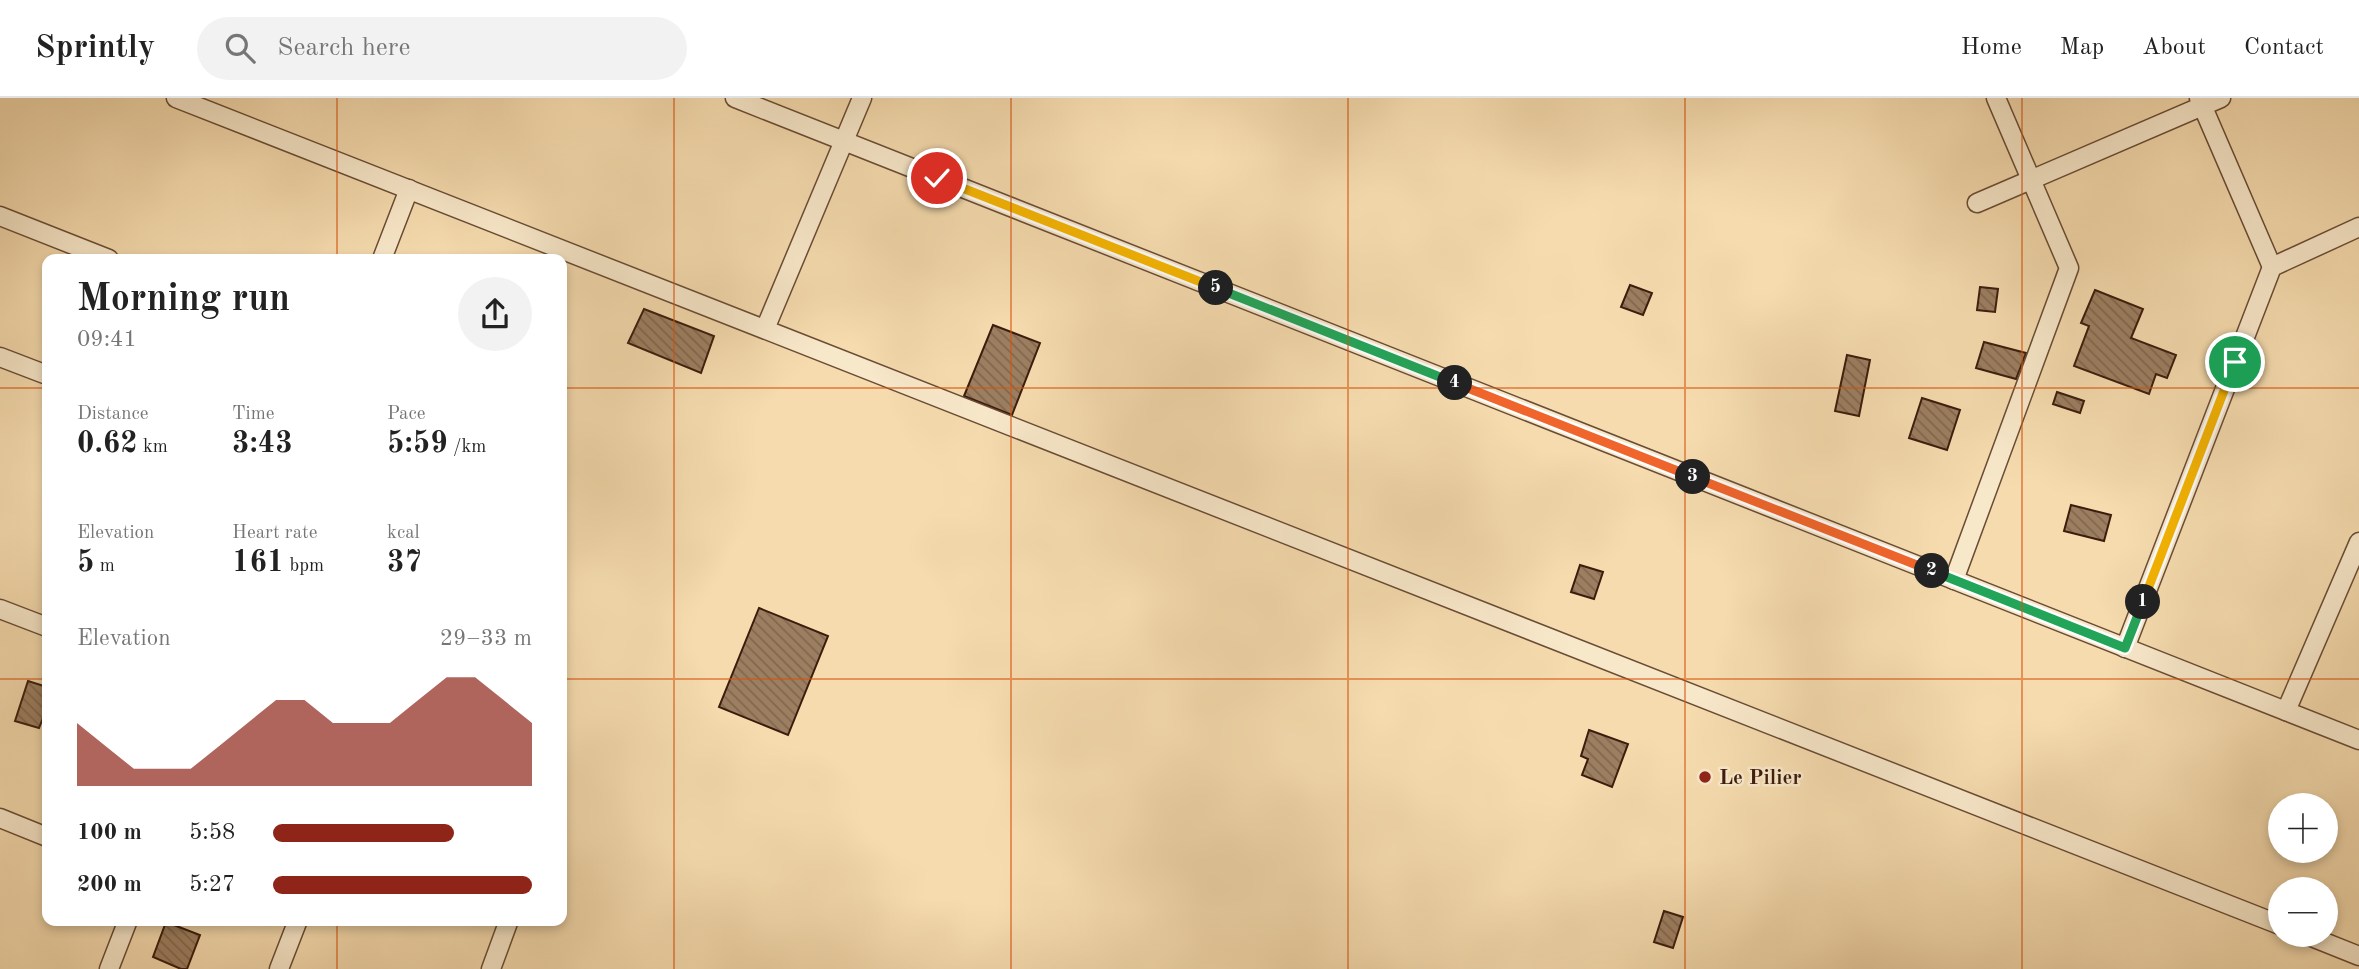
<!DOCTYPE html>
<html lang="en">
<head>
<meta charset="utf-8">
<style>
	:root { --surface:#fff; --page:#f2f2f2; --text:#222; --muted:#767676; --line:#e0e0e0; --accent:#8f2418 }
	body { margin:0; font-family:"Old Standard TT",serif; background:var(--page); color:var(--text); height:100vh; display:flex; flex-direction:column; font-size:26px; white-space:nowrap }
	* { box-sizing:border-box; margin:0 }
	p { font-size:23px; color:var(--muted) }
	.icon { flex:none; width:38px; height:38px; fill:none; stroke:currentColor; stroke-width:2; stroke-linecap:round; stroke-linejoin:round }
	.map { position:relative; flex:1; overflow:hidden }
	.sheet { position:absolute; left:42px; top:156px; width:525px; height:672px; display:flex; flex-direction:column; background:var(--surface); border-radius:14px; box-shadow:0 4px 10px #0003 }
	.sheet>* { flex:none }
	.tools { position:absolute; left:2268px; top:695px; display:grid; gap:14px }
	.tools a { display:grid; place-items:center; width:70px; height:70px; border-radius:50%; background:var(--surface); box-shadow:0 4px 10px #0003; font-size:35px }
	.pin { position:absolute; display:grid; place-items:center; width:60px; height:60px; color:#fff; margin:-30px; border:4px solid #fff; border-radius:50%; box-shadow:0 2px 7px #0007 }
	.km { position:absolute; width:35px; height:35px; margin:-18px; border-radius:50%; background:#222; color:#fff; font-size:19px; line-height:35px; text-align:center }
	.round { display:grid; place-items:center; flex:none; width:74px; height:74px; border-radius:37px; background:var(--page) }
	.overview { display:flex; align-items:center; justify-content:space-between; height:119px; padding:0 35px }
	h1 { font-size:38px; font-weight:800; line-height:52px }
	.figures { display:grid; grid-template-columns:repeat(3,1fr); gap:10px; height:119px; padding:7px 35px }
	.figures div { display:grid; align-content:center }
	.figures b { font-size:30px; font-weight:800 }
	.figures small { font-size:19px; font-weight:400 }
	.figures p { font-size:19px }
	.chart { height:196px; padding:14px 35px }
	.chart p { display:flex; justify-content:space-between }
	.chart svg { width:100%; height:126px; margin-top:7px; fill:var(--accent); opacity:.7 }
	ul { padding:0 35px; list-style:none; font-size:23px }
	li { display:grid; grid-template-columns:112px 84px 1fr; align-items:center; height:52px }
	li i { height:18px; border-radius:9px; background:var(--accent) }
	header { display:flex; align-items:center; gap:42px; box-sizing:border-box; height:98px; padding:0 35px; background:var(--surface); border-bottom:2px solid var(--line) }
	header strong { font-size:33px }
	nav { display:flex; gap:38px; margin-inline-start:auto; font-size:24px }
	.search { width:490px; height:63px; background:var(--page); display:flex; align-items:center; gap:18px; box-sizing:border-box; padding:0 24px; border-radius:38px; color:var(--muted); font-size:26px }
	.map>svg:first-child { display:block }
	.building { fill:url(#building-back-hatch); stroke:#3c1c0d; stroke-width:2 }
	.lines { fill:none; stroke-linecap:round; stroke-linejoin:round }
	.minor-casing { stroke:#6a4c35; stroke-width:21 }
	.minor { stroke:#f8e8ca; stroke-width:18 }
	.split-1-casing { stroke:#fff; stroke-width:14 }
	.split-2-casing { stroke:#fff; stroke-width:14 }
	.split-3-casing { stroke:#fff; stroke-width:14 }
	.split-4-casing { stroke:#fff; stroke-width:14 }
	.split-5-casing { stroke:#fff; stroke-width:14 }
	.split-6-casing { stroke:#fff; stroke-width:14 }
	.split-1 { stroke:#f5b400; stroke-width:9 }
	.split-2 { stroke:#22a559; stroke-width:9 }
	.split-3 { stroke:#f0652b; stroke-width:9 }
	.split-4 { stroke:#f0652b; stroke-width:9 }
	.split-5 { stroke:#22a559; stroke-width:9 }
	.split-6 { stroke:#f5b400; stroke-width:9 }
	.grid { fill:none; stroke:#d7530c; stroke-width:2; stroke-opacity:0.55 }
	.poi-dot { fill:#8f2418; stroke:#f8e8ca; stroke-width:2.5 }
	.labels { text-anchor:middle; stroke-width:5; stroke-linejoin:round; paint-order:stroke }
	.poi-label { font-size:21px; font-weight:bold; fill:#3c1c0d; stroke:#f8e8ca; text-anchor:start }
</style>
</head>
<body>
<header>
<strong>Sprintly</strong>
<div class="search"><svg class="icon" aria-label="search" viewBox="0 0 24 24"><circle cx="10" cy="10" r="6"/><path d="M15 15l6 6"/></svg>Search here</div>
<nav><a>Home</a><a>Map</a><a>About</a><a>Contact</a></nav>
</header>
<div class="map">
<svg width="2359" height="871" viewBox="0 0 2359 871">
	<defs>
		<pattern id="building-back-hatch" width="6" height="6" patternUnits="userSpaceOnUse" patternTransform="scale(1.75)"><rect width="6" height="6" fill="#9c7f61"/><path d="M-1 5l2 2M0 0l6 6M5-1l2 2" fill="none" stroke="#80674e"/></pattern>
	</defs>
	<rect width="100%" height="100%" fill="#f5dbae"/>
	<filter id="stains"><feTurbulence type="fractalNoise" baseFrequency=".00286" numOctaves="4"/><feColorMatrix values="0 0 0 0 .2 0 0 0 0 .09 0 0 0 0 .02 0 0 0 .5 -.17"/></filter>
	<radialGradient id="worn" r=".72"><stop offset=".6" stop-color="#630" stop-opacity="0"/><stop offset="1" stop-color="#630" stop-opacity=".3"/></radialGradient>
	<g class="building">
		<path d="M1630 187 1652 195 1643 217 1621 209Z"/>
		<path d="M1980 189 1998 191 1995 214 1977 212Z"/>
		<path d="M2095 192 2143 211 2131 240 2176 257 2167 280 2156 276 2149 296 2074 268 2089 228 2081 225Z"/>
		<path d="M644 211 714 238 701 275 628 245Z"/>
		<path d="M993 227 1040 245 1012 317 964 298Z"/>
		<path d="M1984 244 2026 255 2016 281 1976 270Z"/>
		<path d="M1847 257 1870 262 1859 318 1835 313Z"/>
		<path d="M2057 294 2084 303 2080 315 2053 306Z"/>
		<path d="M1922 300 1960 312 1947 352 1909 340Z"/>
		<path d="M2071 407 2111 417 2104 443 2064 433Z"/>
		<path d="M1580 467 1603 474 1594 501 1571 494Z"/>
		<path d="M759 510 828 538 788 637 719 609Z"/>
		<path d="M28 583 47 589V610L39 630 15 623Z"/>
		<path d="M1589 632 1628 646 1612 689 1582 677 1588 661 1581 658Z"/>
		<path d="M1664 813 1683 819 1673 850 1654 844Z"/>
		<path d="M166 824 200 837 187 871H181L153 859Z"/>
	</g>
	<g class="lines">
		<defs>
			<g id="minor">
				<path d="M176 0 2280 827"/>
				<path d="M735 0 2359 642"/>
				<path d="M2199 0 2272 169"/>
				<path d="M1977 105 2221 0"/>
				<path d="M0 118 109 161"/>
				<path d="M382 161 409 91"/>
				<path d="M765 231 862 0"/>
				<path d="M0 259 47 277"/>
				<path d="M1954 482 2069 170 1996 0"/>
				<path d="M0 511 47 529"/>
				<path d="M2125 550 2272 169 2359 129"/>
				<path d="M2286 613 2359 444"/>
				<path d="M0 720 47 739"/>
				<path d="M2304 836 2359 858"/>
				<path d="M109 871 128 822"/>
				<path d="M279 871 298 822"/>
				<path d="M491 871 509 822"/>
			</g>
		</defs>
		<use href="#minor" class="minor-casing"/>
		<use href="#minor" class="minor"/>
	</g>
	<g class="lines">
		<defs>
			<path id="split-1" d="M2143 504 2235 264"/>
			<path id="split-2" d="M1932 473 2125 550 2143 504"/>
			<path id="split-3" d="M1693 379 1932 473"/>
			<path id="split-4" d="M1455 285 1693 379"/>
			<path id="split-5" d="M1216 190 1455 285"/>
			<path id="split-6" d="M937 80 1216 190"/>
		</defs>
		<use href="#split-1" class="split-1-casing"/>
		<use href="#split-2" class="split-2-casing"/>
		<use href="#split-3" class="split-3-casing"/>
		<use href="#split-4" class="split-4-casing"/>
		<use href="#split-5" class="split-5-casing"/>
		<use href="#split-6" class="split-6-casing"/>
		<use href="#split-1" class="split-1"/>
		<use href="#split-2" class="split-2"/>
		<use href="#split-3" class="split-3"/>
		<use href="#split-4" class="split-4"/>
		<use href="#split-5" class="split-5"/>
		<use href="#split-6" class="split-6"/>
	</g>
	<path class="grid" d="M337 0V161M674 0V871M1011 0V871M1348 0V871M1685 0V871M2022 0V871M0 290H47M562 290H2359M0 581H47M562 581H2359M337 822V871"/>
	<circle class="poi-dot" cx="1705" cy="679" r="7"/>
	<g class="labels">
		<g class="poi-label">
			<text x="1719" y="686">Le Pilier</text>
		</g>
	</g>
	<rect width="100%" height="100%" filter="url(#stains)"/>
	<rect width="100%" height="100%" fill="url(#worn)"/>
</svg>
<div class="tools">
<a>+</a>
<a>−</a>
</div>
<div class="pin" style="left:2235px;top:264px;background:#1e9e55"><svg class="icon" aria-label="arrive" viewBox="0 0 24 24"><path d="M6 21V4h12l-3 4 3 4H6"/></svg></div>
<div class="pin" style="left:937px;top:80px;background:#d93025"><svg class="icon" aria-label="check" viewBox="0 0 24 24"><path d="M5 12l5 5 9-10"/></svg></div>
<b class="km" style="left:2143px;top:504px">1</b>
<b class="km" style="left:1932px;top:473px">2</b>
<b class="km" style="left:1693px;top:379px">3</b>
<b class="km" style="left:1455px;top:285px">4</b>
<b class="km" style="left:1216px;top:190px">5</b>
<section class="sheet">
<div class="overview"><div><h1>Morning run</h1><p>09:41</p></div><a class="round"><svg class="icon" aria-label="share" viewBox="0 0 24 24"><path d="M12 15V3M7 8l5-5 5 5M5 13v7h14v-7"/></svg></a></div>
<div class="figures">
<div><p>Distance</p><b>0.62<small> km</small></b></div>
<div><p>Time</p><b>3:43</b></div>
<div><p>Pace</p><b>5:59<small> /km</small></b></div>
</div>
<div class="figures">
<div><p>Elevation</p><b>5<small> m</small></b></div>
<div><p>Heart rate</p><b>161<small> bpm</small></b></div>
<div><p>kcal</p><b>37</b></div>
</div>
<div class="chart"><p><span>Elevation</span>29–33 m</p>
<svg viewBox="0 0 160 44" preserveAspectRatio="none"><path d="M0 44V22L10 30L20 38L30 38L40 38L50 30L60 22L70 14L80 14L90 22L100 22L110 22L120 14L130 6L140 6L150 14L160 22V44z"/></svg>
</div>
<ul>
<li><b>100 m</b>5:58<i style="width:70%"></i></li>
<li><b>200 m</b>5:27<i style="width:100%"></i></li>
</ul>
</section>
</div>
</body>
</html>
